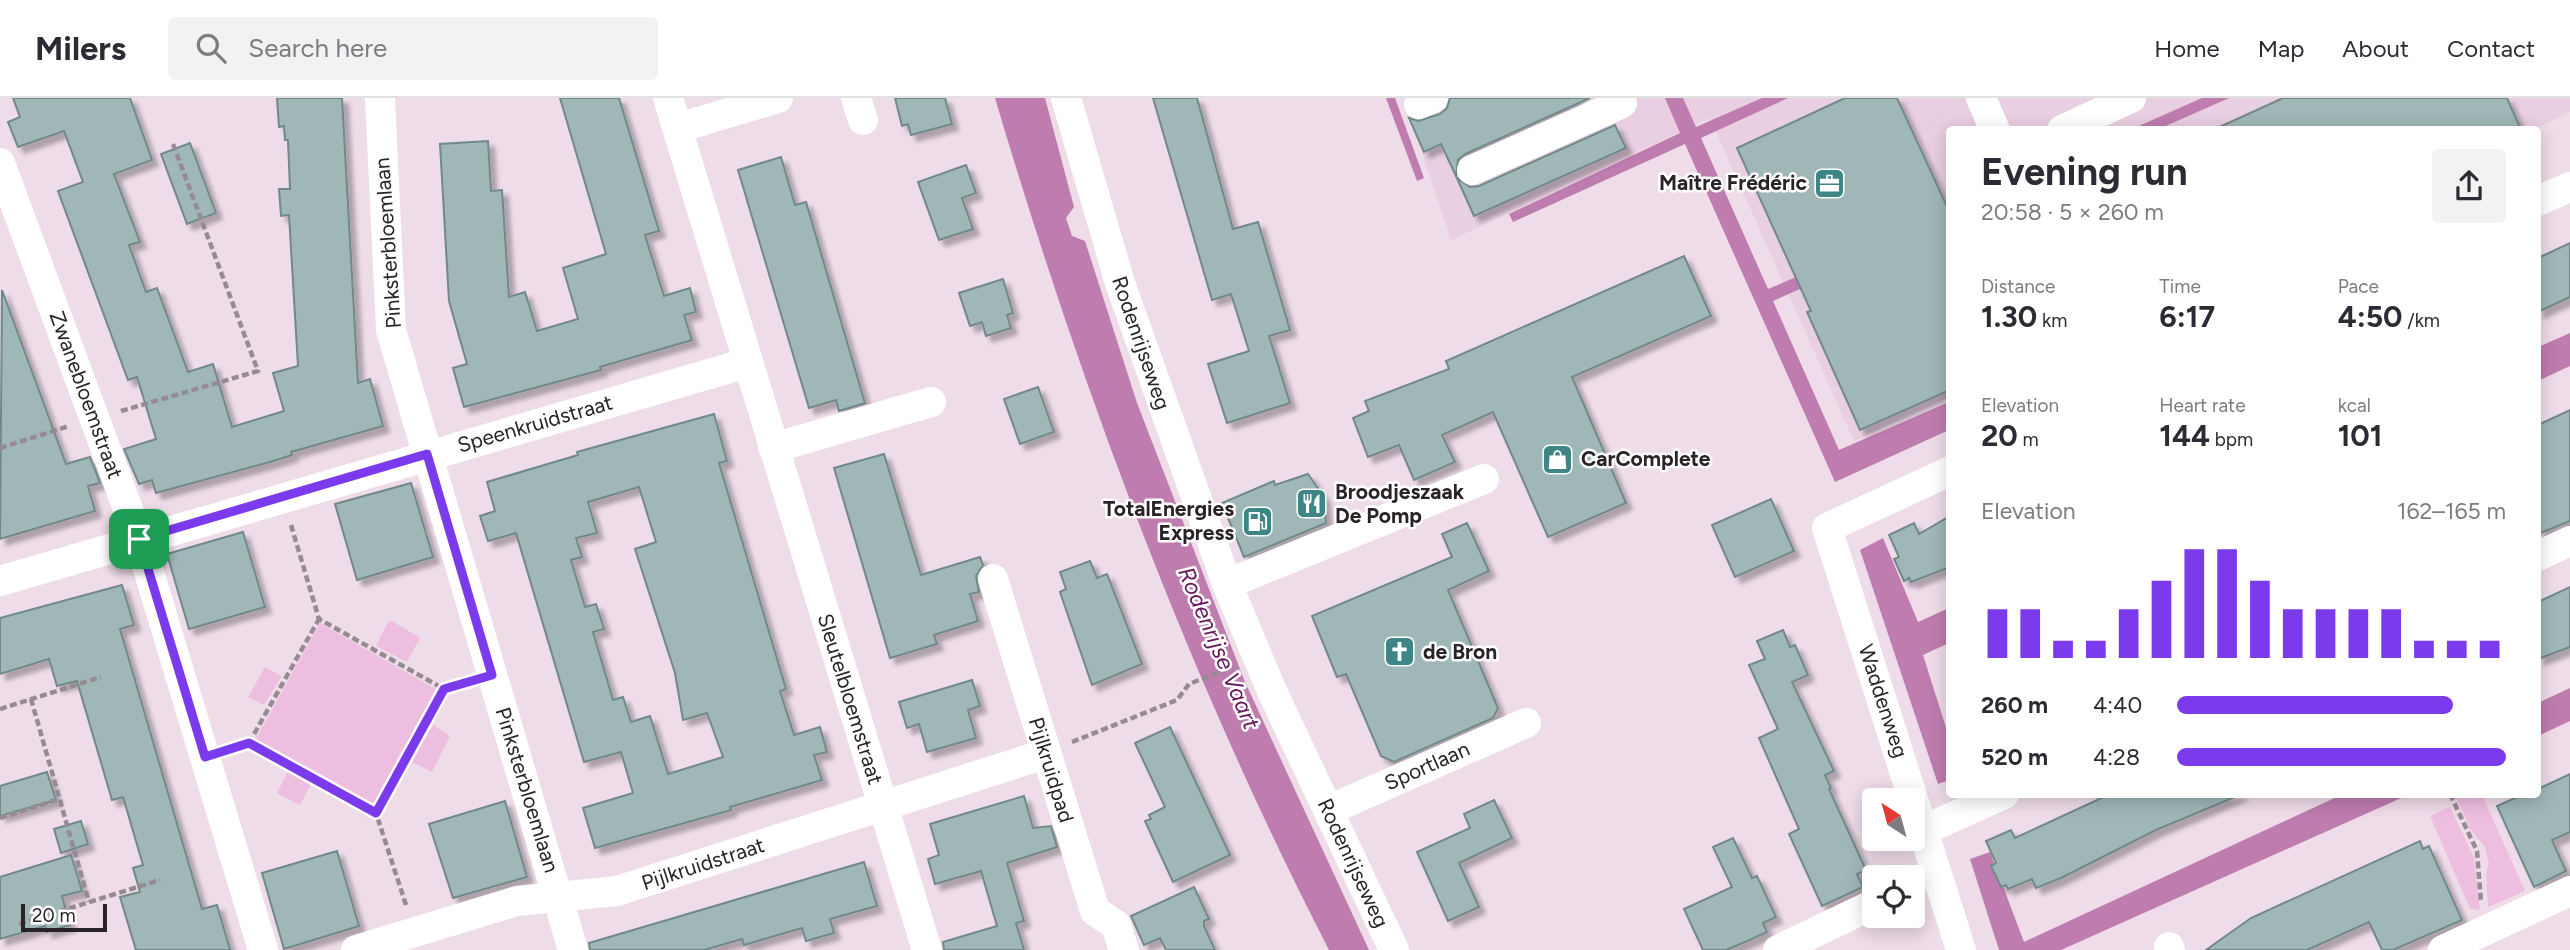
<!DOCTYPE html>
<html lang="en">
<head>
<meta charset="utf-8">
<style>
	:root { --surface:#fff; --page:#f2f2f3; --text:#2b2b33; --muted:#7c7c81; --line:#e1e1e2; --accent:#7c3aed }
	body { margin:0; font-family:Figtree,sans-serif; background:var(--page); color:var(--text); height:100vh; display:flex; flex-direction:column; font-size:26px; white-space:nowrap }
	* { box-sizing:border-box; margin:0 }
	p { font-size:23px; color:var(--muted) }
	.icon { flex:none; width:38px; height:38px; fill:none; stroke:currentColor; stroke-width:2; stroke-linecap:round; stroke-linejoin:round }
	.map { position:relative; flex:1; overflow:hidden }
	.drawer { position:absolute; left:1946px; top:28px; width:595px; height:672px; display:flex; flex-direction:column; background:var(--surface); border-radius:7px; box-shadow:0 4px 18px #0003 }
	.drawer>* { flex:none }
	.needle { width:46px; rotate:324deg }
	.controls { position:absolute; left:1862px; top:690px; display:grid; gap:14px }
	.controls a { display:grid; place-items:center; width:63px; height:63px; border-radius:7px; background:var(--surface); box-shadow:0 4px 18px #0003; font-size:35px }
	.scale { position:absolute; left:21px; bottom:18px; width:86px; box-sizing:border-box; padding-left:7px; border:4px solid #292327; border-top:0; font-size:19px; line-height:24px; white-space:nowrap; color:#292327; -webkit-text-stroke:5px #fff; paint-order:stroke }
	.pin { position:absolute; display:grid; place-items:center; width:60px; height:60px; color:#fff; margin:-30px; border-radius:14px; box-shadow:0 4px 10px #0006 }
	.round { display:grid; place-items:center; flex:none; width:74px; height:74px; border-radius:7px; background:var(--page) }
	.summary { display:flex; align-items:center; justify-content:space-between; height:119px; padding:0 35px }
	h1 { font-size:38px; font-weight:700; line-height:52px }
	.metrics { display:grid; grid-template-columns:repeat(3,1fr); gap:10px; height:119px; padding:7px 35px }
	.metrics div { display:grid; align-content:center }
	.metrics b { font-size:30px; font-weight:700 }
	.metrics small { font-size:19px; font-weight:400 }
	.metrics p { font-size:19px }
	.chart { height:196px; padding:14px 35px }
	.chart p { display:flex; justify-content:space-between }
	.chart svg { width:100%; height:126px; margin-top:7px; stroke:var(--accent); stroke-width:6 }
	ul { padding:0 35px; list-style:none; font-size:23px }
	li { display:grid; grid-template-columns:112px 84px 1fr; align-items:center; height:52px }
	li i { height:18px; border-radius:9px; background:var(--accent) }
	header { display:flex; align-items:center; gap:42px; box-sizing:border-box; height:98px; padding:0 35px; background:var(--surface); border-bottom:2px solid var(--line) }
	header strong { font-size:33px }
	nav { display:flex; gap:38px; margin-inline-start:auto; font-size:24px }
	.search { width:490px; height:63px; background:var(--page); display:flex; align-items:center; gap:18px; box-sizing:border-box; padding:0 24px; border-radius:7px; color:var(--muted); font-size:26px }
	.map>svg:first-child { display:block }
	.built { fill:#e8cfe1 }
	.green { fill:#eebee1 }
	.water { fill:#bf7caf }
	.building { fill:#9fb7b7; stroke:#728989; stroke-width:2; fill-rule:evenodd; filter:url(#shadow) }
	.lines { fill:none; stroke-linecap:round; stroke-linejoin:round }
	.path { stroke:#978b93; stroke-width:4.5; stroke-dasharray:7 3.5; stroke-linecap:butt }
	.minor { stroke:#fff; stroke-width:30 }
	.route-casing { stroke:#fff; stroke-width:14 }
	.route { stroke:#7c3aed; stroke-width:9 }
	.labels { text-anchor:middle; stroke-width:5; stroke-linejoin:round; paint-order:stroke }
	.poi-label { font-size:21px; font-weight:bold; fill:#292327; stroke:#fff; text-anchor:start }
	.street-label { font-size:21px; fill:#292327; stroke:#fff }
	.water-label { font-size:23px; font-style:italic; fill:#68175a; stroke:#fff }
</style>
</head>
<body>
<header>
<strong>Milers</strong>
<div class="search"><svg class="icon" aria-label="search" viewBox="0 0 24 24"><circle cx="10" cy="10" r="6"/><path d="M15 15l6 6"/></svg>Search here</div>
<nav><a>Home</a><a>Map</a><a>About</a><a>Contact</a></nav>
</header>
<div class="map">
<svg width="2570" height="852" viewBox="0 0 2570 852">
	<defs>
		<filter id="shadow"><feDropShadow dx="6" dy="6" stdDeviation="2" flood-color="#0004"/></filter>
	</defs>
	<rect width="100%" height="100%" fill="#eedce8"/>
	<path class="built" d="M1404 0H2570V14L2532 32H1950L1949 299 1854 343 1710 20 1451 142Z"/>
	<g class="green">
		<path d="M392 523 420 540 407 564 376 548 388 524Z"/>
		<path d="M320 525 439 593 374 710 253 646Z"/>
		<path d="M265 569 282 578 264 607 248 599Z"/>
		<path d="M433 627 450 638 432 674 412 664Z"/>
		<path d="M288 673 311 686 300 707 277 695Z"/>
		<path d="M2455 697H2482L2525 793 2488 809 2486 774 2489 766 2485 749 2470 731Z"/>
		<path d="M2450 709 2474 760 2480 812 2470 811 2430 718Z"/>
	</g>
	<g class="water">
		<path d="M995 0H1045L1074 109 1066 120 1072 138 1085 143 1137 305 1245 584 1369 852H1329C1189 580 1082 293 995 0Z"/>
		<path d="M1386 0H1395L1424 80 1417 83Z"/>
		<path d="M1665 0H1683L1696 29 1762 0H1788L1701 40 1768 191 1940 118 1944 127 1773 203 1839 352 1949 304V332L1835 384 1685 46 1513 124 1509 116 1680 35Z"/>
		<path d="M2202 0H2229L2159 31H2132Z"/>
		<path d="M2570 235V268L2538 283V249Z"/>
		<path d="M1883 440 1918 524 1949 510V545L1923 557 1949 639V682L1938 686 1860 452Z"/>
		<path d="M2570 590V623L2538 638V605Z"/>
		<path d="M2341 697H2408L2061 852H1999L1970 761 1990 754 2024 844Z"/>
	</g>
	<g class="building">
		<path d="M13 0H130L152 62 114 76 140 144 129 147 146 194 157 190 188 274 213 266 232 329 284 313 273 275 298 268 289 117 281 118 279 91H290L288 42H285L284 28 279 29 277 0H342L358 285 370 281 383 328 291 354 292 357 270 364 156 395 152 382 139 386 124 351 156 341 137 279 128 282 58 93 83 84 64 33 18 49 8 24 20 19Z"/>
		<path d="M560 0H619L659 133 645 137 664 198 690 190 696 214 684 217 692 242 600 269 601 272 464 309 453 270 467 266 449 203 440 46 488 43 491 93 502 92 509 199 525 194 537 233 578 221 563 170 606 156Z"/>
		<path d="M895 0H945L952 26 911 37 908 26 902 28Z"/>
		<path d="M1153 0H1197L1233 131 1258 124 1290 232 1269 238 1290 305 1227 325 1208 266 1249 253 1231 196 1212 202Z"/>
		<path d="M1450 0H1590L1465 56 1458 62 1456 78 1441 46 1424 54 1409 20 1418 23 1440 16 1447 10Z"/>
		<path d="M1845 0H1897L1950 115V292L1860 332 1807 214 1811 213 1737 50Z"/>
		<path d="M2283 0H2507L2521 32H2213Z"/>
		<path d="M1615 27 1626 50 1474 118 1457 80 1470 89 1479 88Z"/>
		<path d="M190 45 216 115 187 126 161 56Z"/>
		<path d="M781 59 795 107 806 104 865 305 839 313 836 302 809 310 738 72Z"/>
		<path d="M966 67 976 95 962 100 973 131 939 142 918 84Z"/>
		<path d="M2570 145V199L2538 214V160Z"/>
		<path d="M1684 158 1711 218 1572 279 1626 405 1548 439 1493 314 1442 337 1455 364 1414 382 1399 347 1368 359 1353 320 1369 313 1365 303 1449 271 1446 263Z"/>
		<path d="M1003 181 1013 215 1007 217 1011 230 986 238 982 224 970 228 959 195Z"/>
		<path d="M2 192 66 366 90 359 100 385 88 388 95 413 0 441Z"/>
		<path d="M1038 289 1054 334 1020 346 1004 301Z"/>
		<path d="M2570 312V423L2538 436V327Z"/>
		<path d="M714 316 727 363 719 365 786 591 780 593 794 637 820 629 827 654 814 657 822 682 730 709 731 712 595 750 583 710 633 695 621 654 584 664 516 435 488 443 480 418 495 413 487 384 578 357 577 354ZM639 389 656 444 635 451 675 575 683 622 707 615 723 659 668 676 650 618 631 624 623 599 613 602 593 534 604 531 596 506 585 509 571 462 582 459 576 440 597 435 588 404Z"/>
		<path d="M884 356 921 477 980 459 983 467 976 478 979 494 970 496 978 523 934 537 937 546 890 560 834 370Z"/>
		<path d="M1308 376 1324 399 1326 425 1244 459 1222 405 1274 383 1275 387Z"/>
		<path d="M411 385 433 459 357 482 335 406Z"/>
		<path d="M1771 401 1794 453 1735 479 1712 427Z"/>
		<path d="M1950 418V469L1911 484 1909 480 1904 483 1894 461 1899 459 1889 437 1914 425 1919 436Z"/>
		<path d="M1467 425 1489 473 1448 492 1498 610 1493 620 1394 664 1381 658 1346 576 1337 579 1312 518 1452 459 1442 436Z"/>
		<path d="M243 434 265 509 189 531 167 456Z"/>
		<path d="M1090 463 1097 480 1107 476 1142 566 1092 587 1060 494 1066 491 1060 474Z"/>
		<path d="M122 487 134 527 120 531 202 811 217 807 230 852H136L120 799 140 794 133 770 143 767 123 699 112 702 77 583 57 588 49 561 0 576V520Z"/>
		<path d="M2570 489V549L2538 561V504Z"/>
		<path d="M1783 532 1790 549 1795 547 1808 577 1792 584 1834 673 1825 677 1831 690 1829 691 1866 772 1857 776 1863 789 1822 808 1789 736 1799 731 1759 640 1778 631 1749 567 1765 561 1757 543Z"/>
		<path d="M972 582 980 608 968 612 976 640 927 654 919 626 907 630 899 604Z"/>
		<path d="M1170 629 1230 757 1173 784 1145 723 1151 721 1149 717 1165 709 1135 645Z"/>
		<path d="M47 674 56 702 0 718V688Z"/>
		<path d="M2570 676V734L2552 742 2566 773 2534 789 2497 708 2524 696H2538V691Z"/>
		<path d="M2110 696H2242L2156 732 2061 780 2036 790 2032 781 2008 791 2006 787 2001 789 1991 768 1996 765 1986 743 2011 732 2015 740Z"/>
		<path d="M1024 698 1033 730 1051 728 1057 749 1007 765 1024 823 1016 825 1024 852H944L943 844 997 828 981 773 935 786 928 761 939 757 930 726Z"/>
		<path d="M1494 702 1512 740 1459 765 1479 809 1448 823 1417 754 1470 730 1464 716Z"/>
		<path d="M505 703 527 779 453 800 429 726Z"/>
		<path d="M81 723 88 746 61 755 54 731Z"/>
		<path d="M1733 740 1752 780 1757 778 1776 819 1763 825 1767 834 1745 844 1726 852H1703L1684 811 1732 789 1713 749Z"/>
		<path d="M2420 743 2423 751 2429 748 2462 822 2393 852H2382L2369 824 2307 852H2206L2251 820Z"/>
		<path d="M337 753 359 828 284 851 262 775Z"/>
		<path d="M71 757 82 793 62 798 70 827 47 834 45 828 0 841V779Z"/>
		<path d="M864 764 877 808 830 821 834 835 806 843 802 830 744 847 742 841 704 852H590L589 845Z"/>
		<path d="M1194 789 1209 821 1204 823V828L1215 852H1166L1160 840 1144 847 1131 818Z"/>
	</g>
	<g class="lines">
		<g class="path">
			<path d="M121 313 258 273 173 46"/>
			<path d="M0 350 69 328"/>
			<path d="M291 427 319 521 444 591"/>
			<path d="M31 601 89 804"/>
			<path d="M0 611 101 579"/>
			<path d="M1072 644 1177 602 1189 586 1233 569"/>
			<path d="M249 645 319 521"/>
			<path d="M233 650 249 645 376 715"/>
			<path d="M2450 696 2477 753 2481 804"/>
			<path d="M0 720 59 701"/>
			<path d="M406 807 376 715 444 591 466 585"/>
			<path d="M19 826 160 782"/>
		</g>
		<g class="minor">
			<path d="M380 0 391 232 573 852"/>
			<path d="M668 0 927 852"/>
			<path d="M856 0 863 22"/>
			<path d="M1066 0 1120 185 1227 486 1271 591 1394 852"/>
			<path d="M1981 0 1995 32"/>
			<path d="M1419 6 1433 0"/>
			<path d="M678 30 778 0"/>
			<path d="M2062 32 2131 0"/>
			<path d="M0 65 139 441 263 852"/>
			<path d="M1472 72 1622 5"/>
			<path d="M2538 103 2570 89"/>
			<path d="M773 350 931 304"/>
			<path d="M1950 373 1827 430 1961 852"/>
			<path d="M2538 458 2570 443"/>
			<path d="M993 481 1095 813 1116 827 1124 852"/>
			<path d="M0 483 747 265"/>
			<path d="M1227 486 1484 381"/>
			<path d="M1329 712 1526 625"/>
			<path d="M1924 732 2004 696"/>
			<path d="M2169 849 2170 852"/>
			<path d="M356 852 517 803 617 793 1045 656"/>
			<path d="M1778 852 1874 806"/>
			<path d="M2443 852 2570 793"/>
		</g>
	</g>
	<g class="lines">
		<defs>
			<path id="route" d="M427 356 492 577 444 591 376 715 249 645 205 659 139 441Z"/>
		</defs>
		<use href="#route" class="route-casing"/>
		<use href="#route" class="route"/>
	</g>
	<defs>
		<symbol id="office-square" viewBox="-11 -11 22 22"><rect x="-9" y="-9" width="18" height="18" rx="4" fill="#3e8686" stroke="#fff"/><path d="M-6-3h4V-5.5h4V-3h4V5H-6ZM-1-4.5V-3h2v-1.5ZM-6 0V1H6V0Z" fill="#fff"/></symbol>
		<symbol id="shop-square" viewBox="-11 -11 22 22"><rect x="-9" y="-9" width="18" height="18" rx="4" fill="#3e8686" stroke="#fff"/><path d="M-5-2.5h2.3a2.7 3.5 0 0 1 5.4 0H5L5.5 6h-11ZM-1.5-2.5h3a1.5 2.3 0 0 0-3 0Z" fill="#fff"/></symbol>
		<symbol id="restaurant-square" viewBox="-11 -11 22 22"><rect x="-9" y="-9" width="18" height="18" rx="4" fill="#3e8686" stroke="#fff"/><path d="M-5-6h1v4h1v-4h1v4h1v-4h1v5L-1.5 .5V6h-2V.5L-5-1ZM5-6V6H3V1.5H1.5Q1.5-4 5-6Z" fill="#fff"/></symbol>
		<symbol id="fuel-square" viewBox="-11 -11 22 22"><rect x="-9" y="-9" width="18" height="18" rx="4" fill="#3e8686" stroke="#fff"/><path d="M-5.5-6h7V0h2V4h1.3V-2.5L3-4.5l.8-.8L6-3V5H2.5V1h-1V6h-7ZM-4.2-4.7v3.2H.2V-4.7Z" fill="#fff"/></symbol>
		<symbol id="church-square" viewBox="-11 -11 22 22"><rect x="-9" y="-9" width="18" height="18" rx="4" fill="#3e8686" stroke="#fff"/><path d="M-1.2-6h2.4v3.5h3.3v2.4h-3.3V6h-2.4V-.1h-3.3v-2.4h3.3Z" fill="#fff"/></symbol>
	</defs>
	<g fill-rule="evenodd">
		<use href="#office-square" x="1812" y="68" width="35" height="35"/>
		<use href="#shop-square" x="1540" y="344" width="35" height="35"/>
		<use href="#restaurant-square" x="1294" y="388" width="35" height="35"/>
		<use href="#fuel-square" x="1240" y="406" width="35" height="35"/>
		<use href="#church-square" x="1382" y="536" width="35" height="35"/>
	</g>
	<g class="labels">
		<g class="poi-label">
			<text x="1807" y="92" text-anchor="end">Maître Frédéric</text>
			<text x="1581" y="368">CarComplete</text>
			<text x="1335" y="401">Broodjeszaak<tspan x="1335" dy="24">De Pomp</tspan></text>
			<text x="1234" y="418" text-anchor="end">TotalEnergies<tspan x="1234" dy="24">Express</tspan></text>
			<text x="1423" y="561">de Bron</text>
		</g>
		<g class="street-label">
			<text transform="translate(388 145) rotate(-94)" y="7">Pinksterbloemlaan</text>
			<text transform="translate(1141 245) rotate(71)" y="7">Rodenrijseweg</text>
			<text transform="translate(86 297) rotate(70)" y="7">Zwanebloemstraat</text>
			<text transform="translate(535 326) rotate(-16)" y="7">Speenkruidstraat</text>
			<text transform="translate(850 601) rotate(73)" y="7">Sleutelbloemstraat</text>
			<text transform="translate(1883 603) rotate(72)" y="7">Waddenweg</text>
			<text transform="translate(1427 668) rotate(-24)" y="7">Sportlaan</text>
			<text transform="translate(1051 672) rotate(73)" y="7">Pijlkruidpad</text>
			<text transform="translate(527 692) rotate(73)" y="7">Pinksterbloemlaan</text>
			<text transform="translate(1353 765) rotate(65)" y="7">Rodenrijseweg</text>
			<text transform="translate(703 766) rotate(-18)" y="7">Pijlkruidstraat</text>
		</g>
		<g class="water-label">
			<text transform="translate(1219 550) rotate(67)" y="8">Rodenrijse Vaart</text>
		</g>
	</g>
</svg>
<div class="controls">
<a><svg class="needle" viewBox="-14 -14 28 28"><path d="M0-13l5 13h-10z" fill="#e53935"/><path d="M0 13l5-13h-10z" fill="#7c7c81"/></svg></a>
<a><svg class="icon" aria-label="locate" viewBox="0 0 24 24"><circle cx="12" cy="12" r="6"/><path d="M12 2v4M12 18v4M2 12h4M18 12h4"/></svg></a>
</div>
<div class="scale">20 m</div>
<div class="pin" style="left:139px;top:441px;background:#1e9e55"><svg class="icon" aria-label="arrive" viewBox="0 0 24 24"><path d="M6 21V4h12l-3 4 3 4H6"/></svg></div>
<section class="drawer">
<div class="summary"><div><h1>Evening run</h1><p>20:58 · 5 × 260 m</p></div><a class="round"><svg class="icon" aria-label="share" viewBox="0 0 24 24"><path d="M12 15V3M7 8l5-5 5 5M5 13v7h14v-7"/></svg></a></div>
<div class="metrics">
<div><p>Distance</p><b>1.30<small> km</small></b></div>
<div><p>Time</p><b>6:17</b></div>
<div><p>Pace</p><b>4:50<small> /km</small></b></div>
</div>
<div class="metrics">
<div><p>Elevation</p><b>20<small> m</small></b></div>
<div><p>Heart rate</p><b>144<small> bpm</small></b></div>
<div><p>kcal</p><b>101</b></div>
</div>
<div class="chart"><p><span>Elevation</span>162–165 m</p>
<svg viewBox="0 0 160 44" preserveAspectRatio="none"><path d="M5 44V27M15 44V27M25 44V38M35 44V38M45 44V27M55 44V17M65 44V6M75 44V6M85 44V17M95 44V27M105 44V27M115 44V27M125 44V27M135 44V38M145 44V38M155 44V38"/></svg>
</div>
<ul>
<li><b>260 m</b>4:40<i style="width:84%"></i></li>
<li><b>520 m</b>4:28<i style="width:100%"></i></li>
</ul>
</section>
</div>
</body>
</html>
